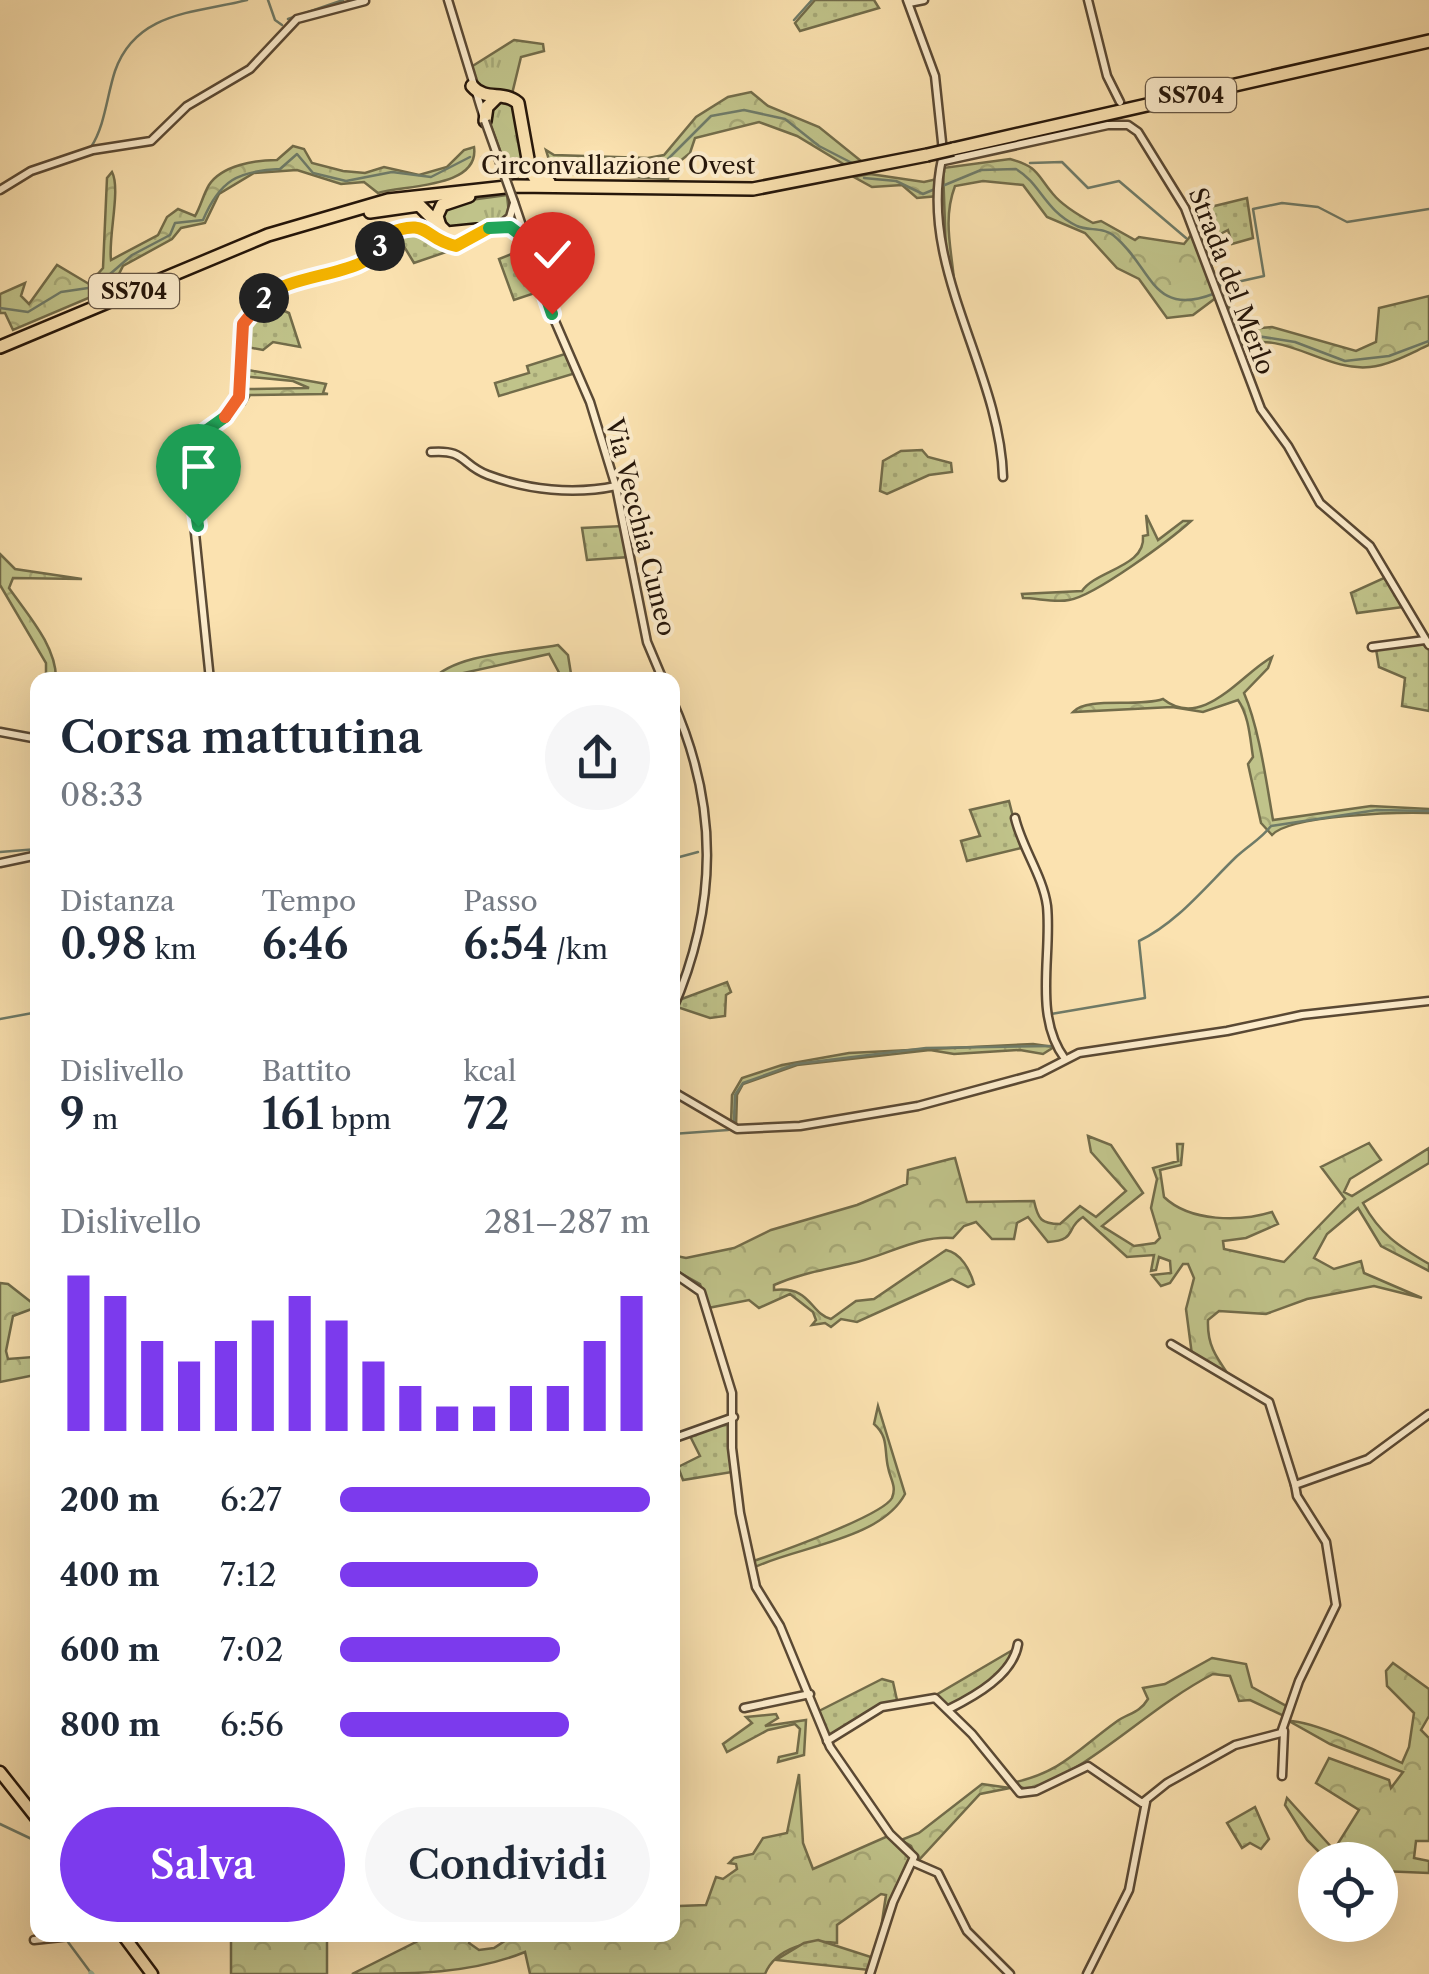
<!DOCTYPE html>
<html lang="it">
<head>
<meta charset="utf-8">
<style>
	:root { --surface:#fff; --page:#f6f6f7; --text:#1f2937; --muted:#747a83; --accent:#7c3aed }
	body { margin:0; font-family:"Libre Caslon Text",serif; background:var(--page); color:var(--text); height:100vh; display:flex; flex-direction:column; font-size:38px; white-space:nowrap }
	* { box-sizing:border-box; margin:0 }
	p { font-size:32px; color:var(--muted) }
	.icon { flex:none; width:55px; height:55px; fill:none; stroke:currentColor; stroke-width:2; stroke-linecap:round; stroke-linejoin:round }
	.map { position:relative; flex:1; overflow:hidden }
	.details { position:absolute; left:30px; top:672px; width:650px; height:1270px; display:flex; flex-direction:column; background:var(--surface); border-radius:20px; box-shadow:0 10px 40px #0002 }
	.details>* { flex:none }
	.buttons { position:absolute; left:1298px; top:1842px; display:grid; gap:20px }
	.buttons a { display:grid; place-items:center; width:100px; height:100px; border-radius:50%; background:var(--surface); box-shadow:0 10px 40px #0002; font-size:50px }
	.pin { position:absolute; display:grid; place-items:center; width:85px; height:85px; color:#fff; margin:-102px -42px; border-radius:50% 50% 50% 0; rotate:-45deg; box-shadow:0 0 10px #0007 }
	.pin .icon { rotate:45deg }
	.km { position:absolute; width:50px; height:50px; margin:-25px; border-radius:50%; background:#222; color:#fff; font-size:28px; line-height:50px; text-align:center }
	.round { display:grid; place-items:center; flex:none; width:105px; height:105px; border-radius:52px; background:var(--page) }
	.head { display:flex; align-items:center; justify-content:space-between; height:170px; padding:0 30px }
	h1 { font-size:45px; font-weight:600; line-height:75px }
	.metrics { display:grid; grid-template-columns:repeat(3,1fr); gap:15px; height:170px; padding:10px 30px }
	.metrics div { display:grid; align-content:center }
	.metrics b { font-size:42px; font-weight:600 }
	.metrics small { font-size:28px; font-weight:400 }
	.metrics p { font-size:28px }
	.chart { height:280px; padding:20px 30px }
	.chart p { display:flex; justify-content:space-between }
	.chart svg { width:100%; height:180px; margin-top:10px; stroke:var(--accent); stroke-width:6 }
	.primary-button { display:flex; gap:20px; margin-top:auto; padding:20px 30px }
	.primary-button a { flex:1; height:115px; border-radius:60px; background:var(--accent); color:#fff; font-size:40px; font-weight:600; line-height:115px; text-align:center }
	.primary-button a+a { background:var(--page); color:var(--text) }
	ul { padding:0 30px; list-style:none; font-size:32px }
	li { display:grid; grid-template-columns:160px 120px 1fr; align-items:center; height:75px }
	li i { height:25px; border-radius:12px; background:var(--accent) }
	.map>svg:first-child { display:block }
	.grass { fill:url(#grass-tufts); stroke:#726c4a; stroke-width:2.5 }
	.forest { fill:url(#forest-crowns); stroke:#726c4a; stroke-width:2.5 }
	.garden { fill:url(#garden-dots); stroke:#726c4a; stroke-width:2.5 }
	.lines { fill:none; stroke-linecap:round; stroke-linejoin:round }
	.stream { stroke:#6f7b68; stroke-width:2.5 }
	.canal { stroke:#a0bfa6; stroke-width:5 }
	.minor-casing { stroke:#5a4934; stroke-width:11 }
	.major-casing { stroke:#25160a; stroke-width:15 }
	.highway-casing { stroke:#25160a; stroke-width:16 }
	.minor { stroke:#fceccc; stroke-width:6 }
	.major { stroke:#fbe2b0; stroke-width:10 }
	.highway { stroke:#fbe2b0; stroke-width:11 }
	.minor-bridge-casing { stroke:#5a4934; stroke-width:11; stroke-linecap:butt }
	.highway-bridge-casing { stroke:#25160a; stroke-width:16; stroke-linecap:butt }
	.minor-bridge { stroke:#fceccc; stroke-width:6 }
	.highway-bridge { stroke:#fbe2b0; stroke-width:11 }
	.split-1-casing { stroke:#fff; stroke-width:20 }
	.split-2-casing { stroke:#fff; stroke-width:20 }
	.split-3-casing { stroke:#fff; stroke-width:20 }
	.split-4-casing { stroke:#fff; stroke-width:20 }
	.split-5-casing { stroke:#fff; stroke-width:20 }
	.split-1 { stroke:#22a559; stroke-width:12 }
	.split-2 { stroke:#f0652b; stroke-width:12 }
	.split-3 { stroke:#f5b400; stroke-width:12 }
	.split-4 { stroke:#f5b400; stroke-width:12 }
	.split-5 { stroke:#22a559; stroke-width:12 }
	.labels { text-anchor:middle; stroke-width:8; stroke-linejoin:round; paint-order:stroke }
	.shield { fill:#fceccc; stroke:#665644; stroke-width:2.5 }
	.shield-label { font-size:22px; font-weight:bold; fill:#25160a }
	.street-label { font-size:25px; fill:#25160a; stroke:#fceccc }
</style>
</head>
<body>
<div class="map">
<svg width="1429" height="1974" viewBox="0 0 1429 1974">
	<defs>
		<pattern id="grass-tufts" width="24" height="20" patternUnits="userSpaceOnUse" patternTransform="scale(2.5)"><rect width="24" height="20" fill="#c0c38a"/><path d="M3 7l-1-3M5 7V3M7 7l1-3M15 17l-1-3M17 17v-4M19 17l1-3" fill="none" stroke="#a5a776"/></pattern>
		<pattern id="forest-crowns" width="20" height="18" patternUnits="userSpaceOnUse" patternTransform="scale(2.5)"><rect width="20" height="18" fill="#c0c38a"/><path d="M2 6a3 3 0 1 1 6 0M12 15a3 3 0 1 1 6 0" fill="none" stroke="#a5a776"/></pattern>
		<pattern id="garden-dots" width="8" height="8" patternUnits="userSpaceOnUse" patternTransform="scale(2.5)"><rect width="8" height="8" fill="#c0c38a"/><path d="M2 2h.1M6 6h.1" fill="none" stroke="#a5a776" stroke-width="1.8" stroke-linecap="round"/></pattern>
	</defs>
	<rect width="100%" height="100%" fill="#fbe2b0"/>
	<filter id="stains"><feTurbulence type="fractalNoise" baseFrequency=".002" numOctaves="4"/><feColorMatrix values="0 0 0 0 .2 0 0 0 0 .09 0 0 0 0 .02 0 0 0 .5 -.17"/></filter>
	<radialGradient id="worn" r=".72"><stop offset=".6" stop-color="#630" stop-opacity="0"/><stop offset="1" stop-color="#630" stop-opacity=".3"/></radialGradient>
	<g class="grass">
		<path d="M514 40 543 44 544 51 521 57 512 94H490L476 85 471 67Z"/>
		<path d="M501 99 514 103 524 164 516 180H511L489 121 488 110Z"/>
		<path d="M507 195 509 214 501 222 453 231 440 220 448 203Z"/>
		<path d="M776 1714 778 1718 765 1726 806 1720 804 1755 778 1762 779 1757 797 1753 800 1729 795 1724 768 1730 727 1752 723 1744 752 1723 746 1717Z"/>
	</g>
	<g class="forest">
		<path d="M751 92 768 106 819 127 866 165 850 168 797 136 759 122 695 138 690 153 668 171V179L553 173 546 150 554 155 648 158 664 155 696 117 728 97Z"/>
		<path d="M293 146 304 149 312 163 343 171 365 173 384 167 419 175 447 167 464 150 474 147C480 188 405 185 378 193L364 182 341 184 297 170 254 173 219 194 205 223 181 228 172 239 123 266 112 288 13 330 5 313H0V294L25 283 21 296 29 304 57 265 89 284 103 268 107 178 112 172C121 189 108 237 111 260L158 235 167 217 178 209 195 216C201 206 203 195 209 185 222 165 256 160 277 160Z"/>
		<path d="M1010 159C1039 167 1036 174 1053 194 1062 205 1080 216 1093 223L1101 221 1135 240 1139 237 1184 244 1192 234 1217 297 1193 315 1167 318 1139 279 1117 268 1085 233 1047 217 1023 185 983 181 955 186C941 223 954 257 955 294L946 254 943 168Z"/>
		<path d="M870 174 924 182 937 179 938 196 917 198 902 185 872 187 854 177Z"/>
		<path d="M1219 285 1240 330 1272 327 1356 351 1376 342 1379 308 1429 296V345C1411 353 1390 365 1370 367 1325 372 1284 329 1239 346Z"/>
		<path d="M244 357 248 370 326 384 323 393 328 394 250 395 245 404 239 403 241 391 249 389 309 388 293 381 241 376Z"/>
		<path d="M1146 515 1158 540 1183 521H1191C1171 539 1095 596 1069 600 1055 603 1037 598 1023 598L1022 594 1082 591C1096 570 1146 567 1143 536L1148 535Z"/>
		<path d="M0 554 15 569 82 579 13 578 9 588C28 615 57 647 56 680H46V663L0 585Z"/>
		<path d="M558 645 568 655 572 680H563L549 654 432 680C456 653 522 652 558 645Z"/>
		<path d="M1272 657 1268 668 1244 693C1259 728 1266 780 1273 820L1371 806 1429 809V813C1399 812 1290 815 1272 835L1261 823 1248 764 1253 757C1250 738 1249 716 1238 700L1203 712 1172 707 1073 712C1088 696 1136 708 1163 699 1203 731 1242 673 1272 657Z"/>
		<path d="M1033 1044 1054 1047 1043 1054 1020 1050 954 1054 930 1050 797 1065 743 1084 737 1095 736 1126 731 1124 732 1095 742 1078 782 1065 849 1053Z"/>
		<path d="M1088 1136 1111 1145 1143 1193 1102 1226 1134 1246 1155 1243 1160 1238 1151 1208 1157 1179 1153 1168 1178 1161 1177 1144H1183L1181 1165 1160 1170 1164 1197C1190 1222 1240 1222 1272 1212L1278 1224 1246 1238 1223 1241 1224 1249 1284 1262 1345 1199 1321 1167 1369 1143 1381 1160 1350 1179 1344 1192 1352 1196 1429 1148V1163L1363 1203C1380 1234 1398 1246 1429 1264V1271L1381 1246 1358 1208 1327 1234 1314 1258 1334 1269 1361 1261 1364 1273 1422 1298 1374 1286 1307 1299 1266 1314 1219 1311 1208 1320C1207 1345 1216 1357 1230 1377L1192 1355 1186 1309 1194 1278 1188 1264H1183L1170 1283 1161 1286 1152 1275 1171 1273 1170 1261 1159 1257 1156 1270 1151 1271 1154 1255 1127 1257 1083 1217C1065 1228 1078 1240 1048 1242L1028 1217 1017 1223 1014 1239H992L976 1222 964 1226 953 1238C916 1235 885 1257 849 1264 823 1270 799 1274 774 1285V1290C812 1286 809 1313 831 1319L856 1301 874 1299 946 1250C961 1253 970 1270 974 1284L968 1287 952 1279 857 1322 841 1319 831 1327 825 1323 812 1325 816 1320 813 1312 790 1294 759 1308 749 1300 708 1308 700 1284 673 1269 672 1255 686 1258 734 1248 771 1230 857 1205 907 1184 908 1170 950 1159 955 1158 967 1202 1034 1201C1038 1219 1041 1224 1060 1224L1080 1206 1096 1217 1126 1191 1091 1152Z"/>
		<path d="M0 1283 8 1284 31 1302 38 1298 37 1307 13 1316 6 1351 8 1359 33 1357 35 1375 0 1382Z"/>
		<path d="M878 1406 905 1494C881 1540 795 1547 753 1568L751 1562C777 1553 882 1516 892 1498 897 1486 890 1479 888 1467 884 1450 889 1437 874 1424Z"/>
		<path d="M1212 1658 1246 1664 1252 1687 1288 1707 1286 1717 1250 1700 1239 1701 1230 1676 1213 1674C1148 1708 1099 1763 1030 1791L1012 1783C1062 1772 1077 1750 1116 1722 1128 1713 1139 1714 1148 1699L1143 1688 1165 1684Z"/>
		<path d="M1393 1663 1429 1689V1716L1421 1730 1429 1738V1841H1416L1414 1858 1429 1861V1873L1381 1871 1380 1895V1860H1327L1307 1840 1285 1805 1287 1798 1334 1850 1359 1810 1316 1783 1329 1758 1389 1780 1391 1788 1403 1772 1330 1744 1289 1721C1313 1721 1376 1750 1402 1763L1409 1747 1414 1713 1387 1686 1386 1671Z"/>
		<path d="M799 1774 803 1843 813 1869 888 1836 911 1859 880 1935 886 1895 881 1894 837 1925V1943C812 1939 776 1947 765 1974H530L525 1952C471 1974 412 1974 352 1974L430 1935H471L469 1943 479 1950 494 1948 514 1935H672L673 1911 679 1906 706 1905 716 1877 723 1879 737 1869 736 1864 729 1863 734 1858 753 1854 763 1838 787 1833Z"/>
		<path d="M982 1784 1010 1788 980 1794 918 1861 911 1846 901 1840 919 1833Z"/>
		<rect x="231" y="1935" width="96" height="39"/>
	</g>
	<g class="garden">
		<path d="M815 0H874L879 8 800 31 795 23Z"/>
		<path d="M1247 198 1253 238 1232 244 1228 230 1201 244 1190 212Z"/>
		<path d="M414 228 447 246 449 251 414 263 405 248 384 261 383 238Z"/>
		<path d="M527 248 541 291 514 300 499 259Z"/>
		<path d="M262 301 289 313 300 347 273 342 263 350 247 347 246 321Z"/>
		<path d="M568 353 576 373 499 396 495 383 529 373 527 366Z"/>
		<path d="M922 450 928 457 951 463 952 472 929 475 887 494 880 491 883 461 901 451Z"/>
		<path d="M623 526 629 557 587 560 582 528Z"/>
		<path d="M1386 577 1403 607 1357 613 1351 593Z"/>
		<path d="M1424 642 1429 650V711L1402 706 1405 678 1379 667 1376 649Z"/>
		<path d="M1009 801 1021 848 967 861 961 841 980 836 970 810Z"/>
		<path d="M727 982 731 992 726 995 725 1016 710 1018 677 1007 679 1000Z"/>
		<path d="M730 1420 732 1472 683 1480 678 1467 700 1456 689 1434Z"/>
		<path d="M1016 1648C1008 1675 973 1695 949 1707L936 1695Z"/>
		<path d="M882 1679 893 1682 897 1700 829 1735 819 1711Z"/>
		<path d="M1255 1807 1269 1839 1261 1849 1250 1843 1242 1848 1227 1823Z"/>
		<path d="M818 1940 874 1958 869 1970 776 1960 804 1943Z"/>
	</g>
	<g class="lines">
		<g class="stream">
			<path d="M268 0 275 20 282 25"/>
			<path d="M288 19 343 0"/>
			<path d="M794 20 812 0"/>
			<path d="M91 147C105 126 107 95 115 71 136 11 196 13 247 0"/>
			<path d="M482 157 490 158"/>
			<path d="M507 159H520"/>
			<path d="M534 160H541"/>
			<path d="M552 161 663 164 711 116 744 110 785 119 819 146 852 163"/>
			<path d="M49 162 70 155"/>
			<path d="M1030 163 1062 162 1088 188 1119 181 1186 238"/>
			<path d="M864 178 896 181 923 194 981 170 1016 169C1041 184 1044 210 1077 226 1088 231 1103 227 1113 235 1152 266 1151 318 1213 294"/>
			<path d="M1200 236 1223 296"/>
			<path d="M1219 286 1264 276 1253 209 1282 203 1318 207 1347 222 1429 209"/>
			<path d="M1221 295 1238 333 1295 342 1345 361 1389 356 1429 341"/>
			<path d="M0 308 28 312 61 292 95 287 132 255 170 235 175 223 203 220C220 180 238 171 280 169L297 154 313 173 346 181 392 172 431 177 470 157"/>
			<path d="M0 852 38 849"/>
			<path d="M672 859 698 852"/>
			<path d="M1051 1014 1145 998 1139 941C1177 923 1206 886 1236 857 1249 845 1261 839 1271 826L1377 810 1429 811"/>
			<path d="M0 1019 38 1012"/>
			<path d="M734 1122 735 1095 743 1083 796 1064 926 1048 1053 1046"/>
			<path d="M672 1134 728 1130"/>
			<path d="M0 1824 38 1842"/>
			<path d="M65 1938 91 1973"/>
		</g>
		<path class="canal" d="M91 1973 92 1974"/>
		<defs>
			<g id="minor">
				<path d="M448 0 484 118"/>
				<path d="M907 0 935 76 944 161 1108 125H1128L1138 132 1185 208 1261 409 1288 446 1320 503 1370 546 1429 645"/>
				<path d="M1088 0 1107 76 1120 102"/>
				<path d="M909 3 924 0"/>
				<path d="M942 159C918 267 1000 370 1003 477"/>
				<path d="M0 190 31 171 93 150 151 141 187 106 250 69 297 19 365 1"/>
				<path d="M514 202 551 312 590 402 616 487 647 642 663 680"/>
				<path d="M500 225 510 217 514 203"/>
				<path d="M431 452C466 449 461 465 488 475 528 490 574 495 616 486"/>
				<path d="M1372 647 1425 640"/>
				<path d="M210 680 186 445 237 405 243 324 263 299 280 287 365 261 377 253 382 236C429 214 421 239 456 245L469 241 477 230C498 226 512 223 527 240"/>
				<path d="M672 700C719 805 718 906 672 1011"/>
				<path d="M0 732 38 739"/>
				<path d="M1015 818C1022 848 1043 876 1047 906 1052 956 1033 1016 1065 1059"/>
				<path d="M0 863 38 855"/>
				<path d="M672 1091 737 1129 800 1126 918 1106 1040 1073 1079 1053 1227 1031 1302 1015 1429 1001"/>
				<path d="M672 1272 701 1292 732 1393V1448L740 1513 756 1587 780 1626 830 1747 890 1834 914 1857 893 1902 870 1974"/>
				<path d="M1171 1344 1269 1402 1295 1485"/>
				<path d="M672 1439 734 1417"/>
				<path d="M744 1708 810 1694"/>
				<path d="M949 1709C975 1696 1013 1675 1018 1644"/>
				<path d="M827 1741 882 1707 935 1698 972 1734 1020 1793 1036 1791 1088 1766 1142 1803 1167 1783 1235 1745 1281 1733 1299 1681 1336 1605 1326 1542 1297 1496 1295 1485 1368 1459 1429 1414"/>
				<path d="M1282 1776 1284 1731"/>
				<path d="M915 1863 938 1873 967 1931 1010 1974"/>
				<path d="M34 1940 80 1935"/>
				<path d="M1087 1974 1129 1890 1146 1802"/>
			</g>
			<g id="major">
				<path d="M0 1772 38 1820"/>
				<path d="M123 1935 152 1974"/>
			</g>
			<g id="highway">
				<path d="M472 86C486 102 503 90 518 103L530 170 535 178 549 182"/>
				<path d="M485 121 487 107 497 97"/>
				<path d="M953 149 1429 41"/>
				<path d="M370 212 419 205 447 233 477 230"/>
				<path d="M440 226 437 216 442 205 469 196"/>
				<path d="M0 347 268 235 388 200 515 186 753 189 927 155"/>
			</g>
		</defs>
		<use href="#minor" class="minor-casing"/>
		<use href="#major" class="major-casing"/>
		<use href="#highway" class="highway-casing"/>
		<use href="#minor" class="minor"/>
		<use href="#major" class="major"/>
		<use href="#highway" class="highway"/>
		<defs>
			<path id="minor-bridge" d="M485 121 514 202"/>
			<path id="highway-bridge" d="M927 155 953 149"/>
		</defs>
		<use href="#minor-bridge" class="minor-bridge-casing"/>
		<use href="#highway-bridge" class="highway-bridge-casing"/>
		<use href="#minor-bridge" class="minor-bridge"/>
		<use href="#highway-bridge" class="highway-bridge"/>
	</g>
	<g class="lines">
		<defs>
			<path id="split-1" d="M198 526 186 445 225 417"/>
			<path id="split-2" d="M225 417 239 397 243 324 264 298"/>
			<path id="split-3" d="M264 298C289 273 368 276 380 246"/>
			<path id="split-4" d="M380 246 383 235C432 216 420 238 456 246L489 228"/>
			<path id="split-5" d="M489 228 510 227 527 240 552 314"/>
		</defs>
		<use href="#split-1" class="split-1-casing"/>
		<use href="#split-2" class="split-2-casing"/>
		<use href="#split-3" class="split-3-casing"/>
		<use href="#split-4" class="split-4-casing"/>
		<use href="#split-5" class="split-5-casing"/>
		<use href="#split-1" class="split-1"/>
		<use href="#split-2" class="split-2"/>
		<use href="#split-3" class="split-3"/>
		<use href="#split-4" class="split-4"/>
		<use href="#split-5" class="split-5"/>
	</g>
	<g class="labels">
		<g class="shield">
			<rect x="1146" y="78" width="90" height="34" rx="8"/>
			<rect x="89" y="274" width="90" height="34" rx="8"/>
		</g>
		<g class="shield-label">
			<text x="1191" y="103">SS704</text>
			<text x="134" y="299">SS704</text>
		</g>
		<g class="street-label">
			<text x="618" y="174">Circonvallazione Ovest</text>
			<text transform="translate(1232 281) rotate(69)" y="9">Strada del Merlo</text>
			<text transform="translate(641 527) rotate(76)" y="9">Via Vecchia Cuneo</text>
		</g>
	</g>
	<rect width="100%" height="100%" filter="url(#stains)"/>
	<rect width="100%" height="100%" fill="url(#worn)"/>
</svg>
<div class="buttons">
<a><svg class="icon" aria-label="locate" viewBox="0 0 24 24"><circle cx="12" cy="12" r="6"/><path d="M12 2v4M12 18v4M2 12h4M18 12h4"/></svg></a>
</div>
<div class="pin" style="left:198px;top:526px;background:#1e9e55"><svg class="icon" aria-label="arrive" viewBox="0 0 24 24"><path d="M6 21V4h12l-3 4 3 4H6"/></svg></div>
<div class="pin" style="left:552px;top:314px;background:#d93025"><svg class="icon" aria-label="check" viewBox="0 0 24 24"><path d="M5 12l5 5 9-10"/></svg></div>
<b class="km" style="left:264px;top:298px">2</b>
<b class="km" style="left:380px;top:246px">3</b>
<section class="details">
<div class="head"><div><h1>Corsa mattutina</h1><p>08:33</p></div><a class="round"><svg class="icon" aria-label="share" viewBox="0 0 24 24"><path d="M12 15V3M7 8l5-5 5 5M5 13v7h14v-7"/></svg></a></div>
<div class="metrics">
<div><p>Distanza</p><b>0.98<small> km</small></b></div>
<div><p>Tempo</p><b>6:46</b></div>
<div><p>Passo</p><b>6:54<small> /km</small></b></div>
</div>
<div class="metrics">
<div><p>Dislivello</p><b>9<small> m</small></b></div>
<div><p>Battito</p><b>161<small> bpm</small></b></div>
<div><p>kcal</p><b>72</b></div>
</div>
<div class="chart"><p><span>Dislivello</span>281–287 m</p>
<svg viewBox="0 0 160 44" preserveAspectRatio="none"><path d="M5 44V6M15 44V11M25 44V22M35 44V27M45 44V22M55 44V17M65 44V11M75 44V17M85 44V27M95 44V33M105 44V38M115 44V38M125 44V33M135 44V33M145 44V22M155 44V11"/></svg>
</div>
<ul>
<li><b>200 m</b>6:27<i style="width:100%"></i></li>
<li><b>400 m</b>7:12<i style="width:64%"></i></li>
<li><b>600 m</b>7:02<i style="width:71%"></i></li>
<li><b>800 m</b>6:56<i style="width:74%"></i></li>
</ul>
<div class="primary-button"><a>Salva</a><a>Condividi</a></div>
</section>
</div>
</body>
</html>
